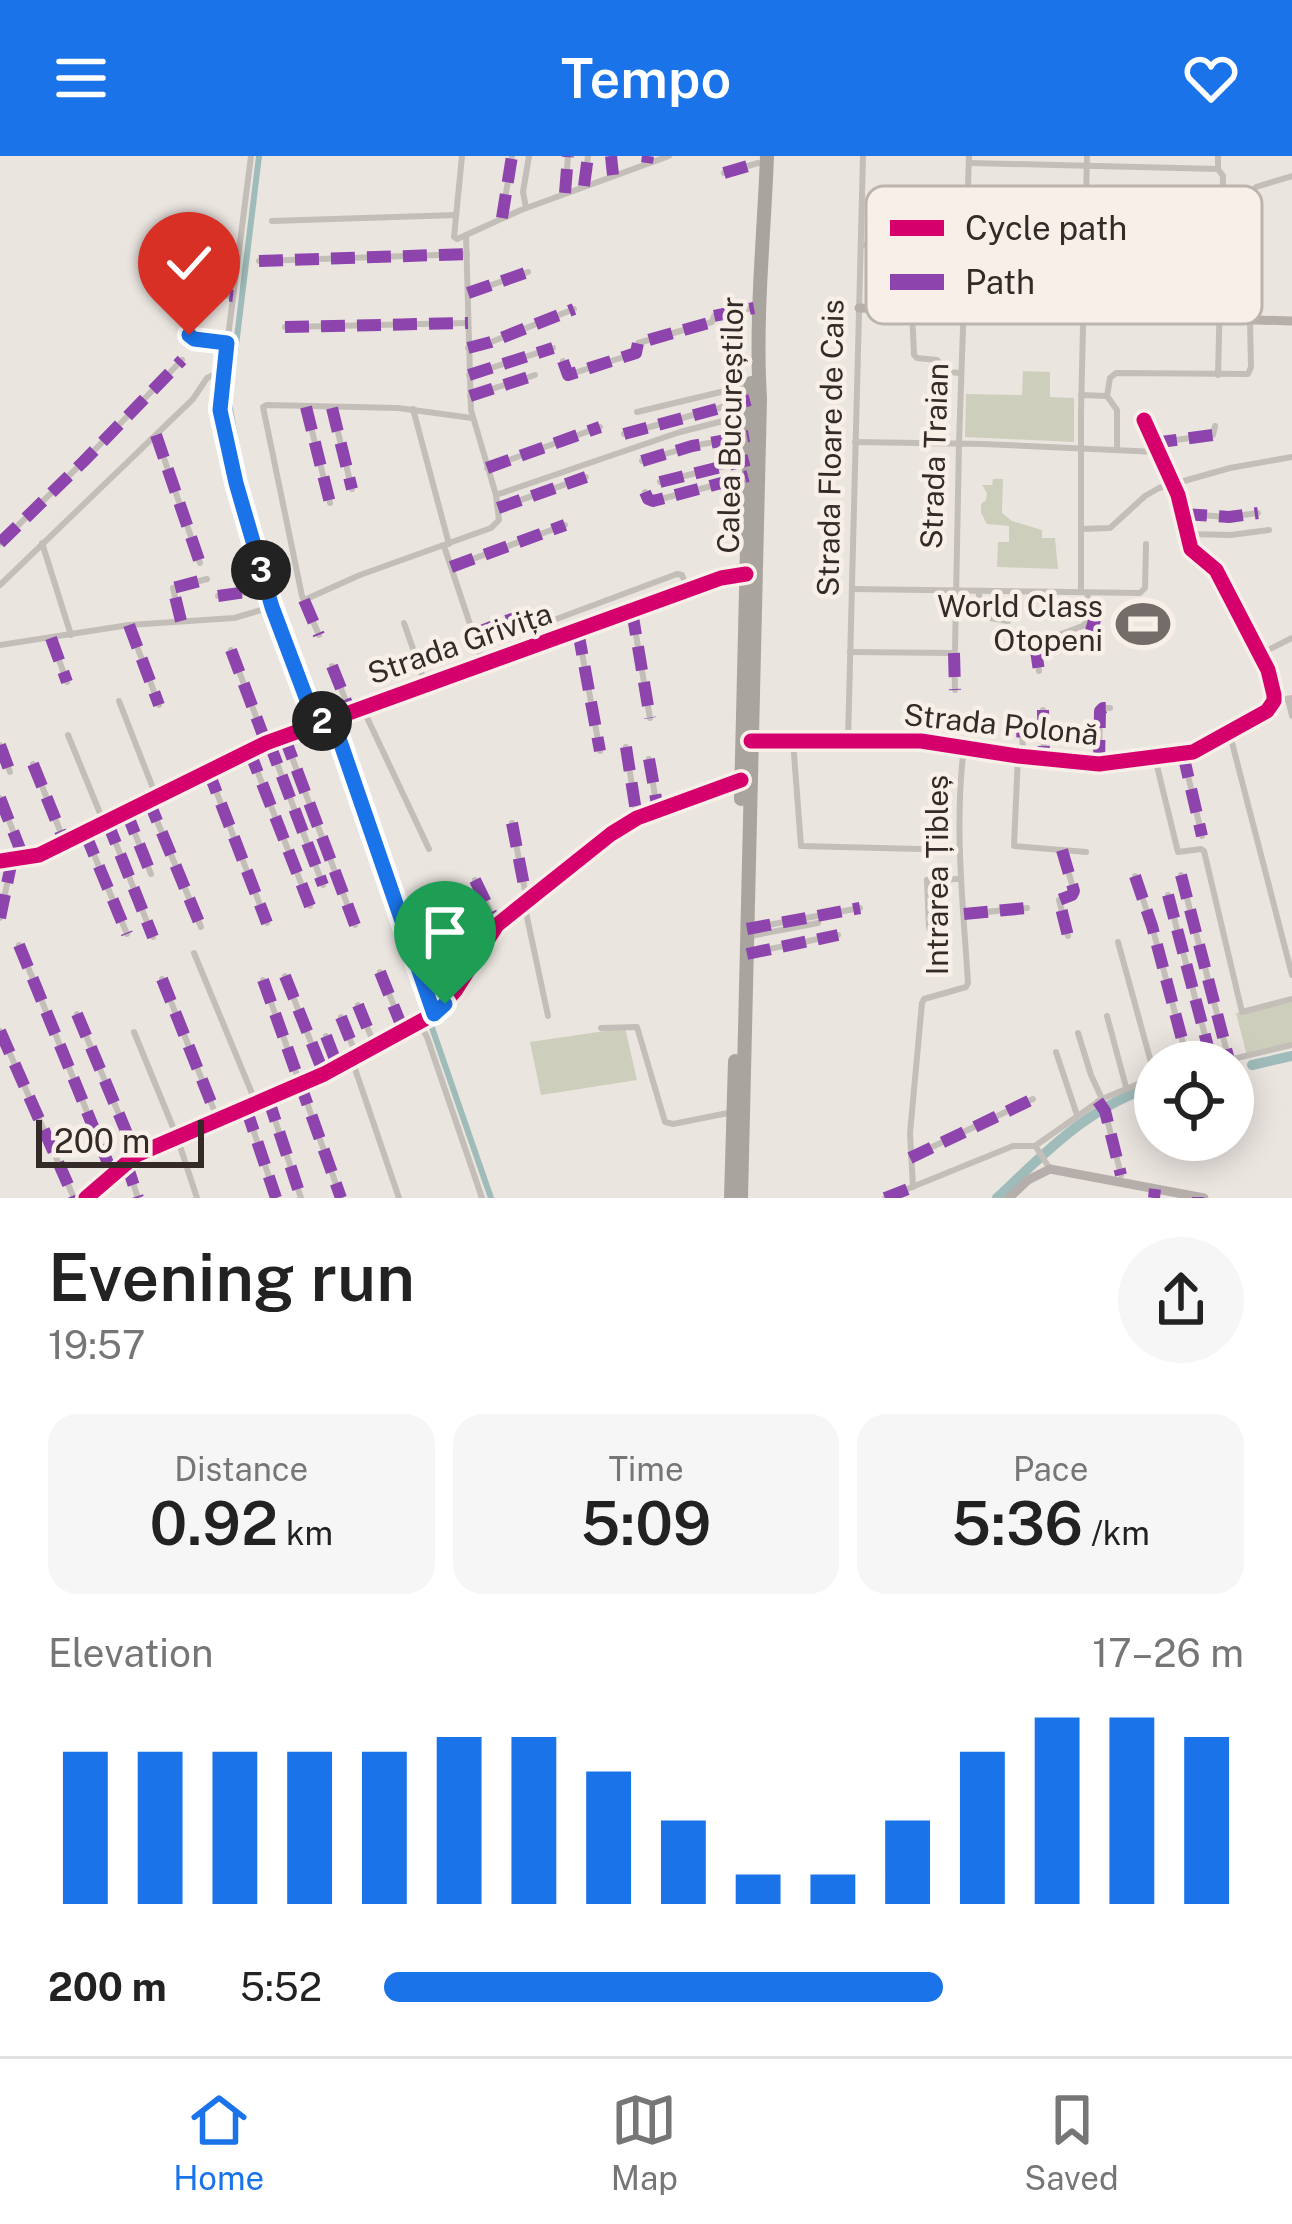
<!DOCTYPE html>
<html lang="en">
<head>
<meta charset="utf-8">
<style>
	:root { --surface:#fff; --page:#f6f6f6; --text:#222; --muted:#767676; --line:#e0e0e0; --accent:#1a73e8 }
	body { margin:0; font-family:"Public Sans",sans-serif; background:var(--page); color:var(--text); height:100vh; display:flex; flex-direction:column; font-size:45px; white-space:nowrap }
	* { box-sizing:border-box; margin:0 }
	p { font-size:39px; color:var(--muted) }
	.icon { flex:none; width:66px; height:66px; fill:none; stroke:currentColor; stroke-width:2; stroke-linecap:round; stroke-linejoin:round }
	.map { position:relative; height:1042px; overflow:hidden }
	.details { display:flex; flex-direction:column; background:var(--surface); flex:1 }
	.details>* { flex:none }
	.tools { position:absolute; left:1134px; top:885px; display:grid; gap:24px }
	.tools a { display:grid; place-items:center; width:120px; height:120px; border-radius:50%; background:var(--surface); box-shadow:0 6px 30px #0003; font-size:60px }
	.scale { position:absolute; left:36px; bottom:30px; width:168px; box-sizing:border-box; padding-left:12px; border:6px solid #342b28; border-top:0; font-size:33px; line-height:42px; white-space:nowrap; color:#342b28; -webkit-text-stroke:9px #f7efe8; paint-order:stroke }
	.pin { position:absolute; display:grid; place-items:center; width:102px; height:102px; color:#fff; margin:-123px -51px; border-radius:50% 50% 50% 0; rotate:-45deg; box-shadow:0 0 12px #0007 }
	.pin .icon { rotate:45deg }
	.km { position:absolute; width:60px; height:60px; margin:-30px; border-radius:50%; background:#222; color:#fff; font-size:33px; line-height:60px; text-align:center }
	.round { display:grid; place-items:center; flex:none; width:126px; height:126px; border-radius:63px; background:var(--page) }
	.overview { display:flex; align-items:center; justify-content:space-between; height:204px; padding:0 48px }
	h1 { font-size:66px; font-weight:600; line-height:90px }
	.metrics { display:grid; grid-template-columns:repeat(3,1fr); gap:18px; height:204px; padding:12px 48px }
	.metrics div { display:grid; align-content:center; border-radius:30px; background:var(--page); text-align:center }
	.metrics b { font-size:60px; font-weight:600 }
	.metrics small { font-size:33px; font-weight:400 }
	.metrics p { font-size:33px }
	.chart { height:336px; padding:24px 48px }
	.chart p { display:flex; justify-content:space-between }
	.chart svg { width:100%; height:216px; margin-top:12px; stroke:var(--accent); stroke-width:6 }
	ul { padding:0 48px; list-style:none; font-size:39px }
	li { display:grid; grid-template-columns:192px 144px 1fr; align-items:center; height:90px }
	li i { height:30px; border-radius:15px; background:var(--accent) }
	header { display:flex; justify-content:space-between; align-items:center; height:156px; padding:0 48px; background:var(--accent); color:#fff; font-size:54px; font-weight:600 }
	.tabs { display:flex; justify-content:space-around; align-items:center; height:168px; border-top:3px solid var(--line); background:var(--surface); font-size:33px; color:var(--muted) }
	.tabs a { display:grid; justify-items:center; gap:6px }
	.tabs .on { color:var(--accent) }
	.map>svg:first-child { display:block }
	.green { fill:#cdcfbc }
	.lines { fill:none; stroke-linecap:round; stroke-linejoin:round }
	.canal { stroke:#9fbcba; stroke-width:6 }
	.river { stroke:#9fbcba; stroke-width:10 }
	.street { stroke:#c4beb9; stroke-width:6 }
	.secondary { stroke:#b5aeaa; stroke-width:9 }
	.highway { stroke:#aaa49f; stroke-width:14 }
	.quiet { stroke:#8e44ad; stroke-width:12; stroke-dasharray:24 12; stroke-linecap:butt }
	.cycleway-casing { stroke:#f7efe8; stroke-width:22 }
	.cycleway { stroke:#d6006c; stroke-width:15 }
	.route-casing { stroke:#fff; stroke-width:24 }
	.route { stroke:#1a73e8; stroke-width:15 }
	.labels { text-anchor:middle; stroke-width:9; stroke-linejoin:round; paint-order:stroke }
	.street-label { font-size:30px; fill:#342b28; stroke:#f7efe8 }
	.poi-label { font-size:30px; fill:#342b28; stroke:#f7efe8; text-anchor:end }
	.key { fill:#f7efe8; stroke:#bcb4ae; stroke-width:3 }
	.key-label { font-size:33px; fill:#342b28 }
</style>
</head>
<body>
<header><svg class="icon" aria-label="menu" viewBox="0 0 24 24"><path d="M4 6h16M4 12h16M4 18h16"/></svg>Tempo<svg class="icon" aria-label="heart" viewBox="0 0 24 24"><path d="M12 20l-8-8c-3-5 5-10 8-4 3-6 11-1 8 4z"/></svg></header>
<div class="map">
<svg width="1292" height="1042" viewBox="0 0 1292 1042">
	<rect width="100%" height="100%" fill="#ebe5e0"/>
	<g class="green">
		<path d="M1023 215 1050 216V241L1074 242V286L965 281 966 238 1022 239Z"/>
		<path d="M993 323H1003L1002 357 1012 365 1042 374V382H1055L1058 413 997 411 998 386H1009V370L987 368 981 357V348L986 344 987 337 982 329H992Z"/>
		<path d="M1292 843V889L1247 900 1236 857Z"/>
		<path d="M625 872 637 924 541 939 530 886Z"/>
	</g>
	<g class="lines">
		<g class="canal">
			<path d="M259 0 229 247 244 331 278 447 322 560"/>
			<path d="M325 569 427 857"/>
			<path d="M430 866 491 1042"/>
		</g>
		<g class="river">
			<path d="M1252 909 1292 900"/>
			<path d="M997 1042C1045 997 1090 949 1155 930"/>
		</g>
		<g class="street">
			<path d="M251 0 221 236V262L240 342 272 451 316 568"/>
			<path d="M462 0 454 81 457 83 466 79"/>
			<path d="M611 0 613 19"/>
			<path d="M970 7 1218 13"/>
			<path d="M724 17 758 7"/>
			<path d="M584 30 588 0"/>
			<path d="M565 37 568 0"/>
			<path d="M1223 51 1244 50 1256 31 1292 20"/>
			<path d="M526 52 523 36 529 0"/>
			<path d="M502 62 512 0"/>
			<path d="M272 65 456 59"/>
			<path d="M466 79 521 54 669 0"/>
			<path d="M861 89 917 90 1012 79 1070 87 1119 89 1143 92 1164 101 1182 111 1190 121V162"/>
			<path d="M259 105 467 98"/>
			<path d="M158 132 232 140"/>
			<path d="M469 137 528 116"/>
			<path d="M192 140 189 179 195 183 227 187"/>
			<path d="M912 154 914 199 917 202 937 204 949 216 960 217"/>
			<path d="M285 171 468 167"/>
			<path d="M468 192 491 186 574 153"/>
			<path d="M563 205 568 219 636 197 638 187 712 166 714 160 754 152"/>
			<path d="M469 219 553 192"/>
			<path d="M1218 219 1223 20 1218 13V0"/>
			<path d="M1081 239 1107 240"/>
			<path d="M470 240 535 219"/>
			<path d="M1107 240 1110 222 1116 217 1248 218 1251 211 1250 165"/>
			<path d="M1107 240 1117 254V293"/>
			<path d="M306 251 330 347"/>
			<path d="M332 252 352 333"/>
			<path d="M413 253 449 388"/>
			<path d="M637 256 750 229"/>
			<path d="M624 278 748 244"/>
			<path d="M156 279 200 407"/>
			<path d="M855 286 983 288 1157 296"/>
			<path d="M1153 287 1213 279 1215 270"/>
			<path d="M642 305 692 290 749 280"/>
			<path d="M487 312 600 271"/>
			<path d="M660 326 749 304"/>
			<path d="M645 336 648 343 653 345 747 321"/>
			<path d="M496 339 680 276 731 263 750 262"/>
			<path d="M498 352 586 321"/>
			<path d="M1183 358 1229 361 1258 357"/>
			<path d="M1081 373 1110 372 1145 340 1159 332 1230 312 1292 301"/>
			<path d="M1188 378 1231 379 1269 374"/>
			<path d="M0 387 83 306 182 204"/>
			<path d="M42 387 71 479"/>
			<path d="M444 390 484 510"/>
			<path d="M451 411 565 369"/>
			<path d="M0 429 193 243 207 222 224 214"/>
			<path d="M852 433 1140 437 1145 432 1146 388"/>
			<path d="M978 435 985 461 1008 465"/>
			<path d="M1081 436V256L1087 0"/>
			<path d="M218 440 267 433"/>
			<path d="M304 444 360 419 491 372 499 364 496 339 471 254 466 79"/>
			<path d="M632 455 650 562"/>
			<path d="M181 465 173 432 207 423"/>
			<path d="M404 467 426 530"/>
			<path d="M129 469 159 549"/>
			<path d="M527 474 677 418 682 419 688 434"/>
			<path d="M578 475 600 595"/>
			<path d="M474 478 527 457"/>
			<path d="M319 479 302 440 263 251 267 249 398 252 472 262"/>
			<path d="M51 482 67 526"/>
			<path d="M0 489 129 469 234 462 272 451"/>
			<path d="M231 494 266 587"/>
			<path d="M850 496 954 497 955 494 959 287 969 0"/>
			<path d="M954 497 955 534"/>
			<path d="M1260 498 1292 482"/>
			<path d="M332 510 350 555"/>
			<path d="M1039 515 1035 488 1085 469 1088 437"/>
			<path d="M1288 543 1292 560"/>
			<path d="M119 545 156 640"/>
			<path d="M1274 545 1292 542"/>
			<path d="M362 551 429 693"/>
			<path d="M1043 554 1044 603"/>
			<path d="M1015 560 1022 568 1023 600"/>
			<path d="M332 561 434 858"/>
			<path d="M68 579 104 667"/>
			<path d="M1230 579 1292 819"/>
			<path d="M284 580 355 769"/>
			<path d="M755 585H921L1018 600 1099 608 1193 596 1267 555 1274 545V539L1268 514 1216 414 1191 393 1178 339 1144 264"/>
			<path d="M793 585 801 690 959 694"/>
			<path d="M848 585 863 0"/>
			<path d="M269 586 323 729"/>
			<path d="M0 589 10 616"/>
			<path d="M626 591 637 662"/>
			<path d="M249 594 310 750"/>
			<path d="M1183 598 1202 680"/>
			<path d="M1018 600 1014 690 1086 696"/>
			<path d="M1155 602 1178 696 1201 693 1204 695 1242 856 1292 843"/>
			<path d="M649 603 657 652"/>
			<path d="M33 608 65 687"/>
			<path d="M1099 608 1100 555 1103 552H1110"/>
			<path d="M208 614 267 767"/>
			<path d="M0 642 23 700"/>
			<path d="M148 643 201 771"/>
			<path d="M126 655 151 718"/>
			<path d="M107 665 153 781"/>
			<path d="M512 667 527 745"/>
			<path d="M85 677 127 778"/>
			<path d="M1062 694 1074 735 1072 739 1059 744 1068 780"/>
			<path d="M1181 719 1229 904"/>
			<path d="M1135 720 1152 770 1188 906"/>
			<path d="M475 724 497 769"/>
			<path d="M1168 739 1212 906"/>
			<path d="M524 747 548 860"/>
			<path d="M965 758 1027 752"/>
			<path d="M0 762 12 704"/>
			<path d="M752 772 860 752"/>
			<path d="M929 772 927 724 959 723"/>
			<path d="M750 780 818 767"/>
			<path d="M19 789 112 1017"/>
			<path d="M194 797 256 947"/>
			<path d="M750 797 838 779"/>
			<path d="M380 816 404 874"/>
			<path d="M285 820 323 917"/>
			<path d="M162 823 218 964"/>
			<path d="M263 824 341 1042"/>
			<path d="M358 849 375 890"/>
			<path d="M77 858 136 999"/>
			<path d="M1107 860 1126 931"/>
			<path d="M341 861 357 901"/>
			<path d="M419 867 427 881 482 1042"/>
			<path d="M601 872 637 871 665 966 673 968 733 956"/>
			<path d="M0 875 74 1042"/>
			<path d="M134 876 177 981 197 1042"/>
			<path d="M1078 877 1091 919 1102 943"/>
			<path d="M326 880 338 910"/>
			<path d="M1056 896 1077 959"/>
			<path d="M352 904 399 1042"/>
			<path d="M1220 906 1292 889"/>
			<path d="M268 943 301 1042"/>
			<path d="M1098 945 1105 955 1121 1019"/>
			<path d="M246 952 276 1042"/>
			<path d="M1036 991 1050 1013"/>
			<path d="M911 1001 1033 943"/>
			<path d="M127 1009 138 1042"/>
			<path d="M913 1031 910 977 922 847 924 843 966 831 968 827C963 748 954 670 964 591"/>
			<path d="M885 1042 1013 990H1035L1102 943 1155 921 1118 786"/>
		</g>
		<g class="secondary">
			<path d="M859 152 1292 165"/>
			<path d="M0 705 39 699 266 587 688 434 721 422 746 418"/>
			<path d="M86 1042 136 999 324 918 434 858 455 835 497 769 611 678 637 662 741 624"/>
			<path d="M1009 1042 1028 1024 1050 1013 1204 1042"/>
		</g>
		<g class="highway">
			<path d="M741 643 751 227"/>
			<path d="M731 1042 735 905"/>
			<path d="M741 1042 760 243C755 161 764 81 767 0"/>
		</g>
		<g class="quiet">
			<path d="M611 0 613 19"/>
			<path d="M647 7 648 0"/>
			<path d="M724 17 758 7"/>
			<path d="M584 30 588 0"/>
			<path d="M565 37 568 0"/>
			<path d="M502 62 512 0"/>
			<path d="M259 105 467 98"/>
			<path d="M158 132 233 140"/>
			<path d="M468 137 528 116"/>
			<path d="M192 140 189 179 195 183 227 187"/>
			<path d="M285 171 468 167"/>
			<path d="M468 192 491 186 574 153"/>
			<path d="M563 205 568 219 636 197 638 187 712 166 714 160 754 152"/>
			<path d="M469 219 553 192"/>
			<path d="M470 240 535 219"/>
			<path d="M306 251 330 347"/>
			<path d="M332 252 352 333"/>
			<path d="M624 278 750 244"/>
			<path d="M156 279 200 407"/>
			<path d="M1153 287 1213 279 1215 270"/>
			<path d="M642 305 692 290 749 280"/>
			<path d="M487 312 600 271"/>
			<path d="M660 326 749 304"/>
			<path d="M645 336 648 343 653 345 748 320"/>
			<path d="M498 352 586 321"/>
			<path d="M1183 358 1229 361 1258 357"/>
			<path d="M0 387 83 306 182 204"/>
			<path d="M451 411 565 369"/>
			<path d="M218 440 267 433"/>
			<path d="M304 444 319 479"/>
			<path d="M632 455 650 562"/>
			<path d="M181 465 173 432 207 423"/>
			<path d="M1087 467 1099 471"/>
			<path d="M129 469 159 549"/>
			<path d="M578 475 600 595"/>
			<path d="M473 478 527 457"/>
			<path d="M51 482 67 526"/>
			<path d="M1035 488 1039 515"/>
			<path d="M231 494 266 587"/>
			<path d="M954 497 955 534"/>
			<path d="M332 510 350 555"/>
			<path d="M1043 554 1044 603"/>
			<path d="M1015 560 1022 568 1023 600"/>
			<path d="M284 580 355 769"/>
			<path d="M269 586 323 729"/>
			<path d="M0 589 10 616"/>
			<path d="M626 591 637 662"/>
			<path d="M249 594 310 750"/>
			<path d="M1183 598 1202 680"/>
			<path d="M649 603 658 654"/>
			<path d="M33 608 65 687"/>
			<path d="M1099 608 1100 555 1103 552H1110"/>
			<path d="M208 614 267 767"/>
			<path d="M0 642 24 703"/>
			<path d="M148 643 201 771"/>
			<path d="M126 655 151 718"/>
			<path d="M107 665 153 781"/>
			<path d="M512 667 527 745"/>
			<path d="M85 677 127 778"/>
			<path d="M1062 694 1074 735 1072 739 1059 744 1068 780"/>
			<path d="M1181 719 1229 904"/>
			<path d="M1135 720 1152 770 1188 906"/>
			<path d="M475 724 497 769"/>
			<path d="M1168 739 1212 906"/>
			<path d="M964 758 1027 752"/>
			<path d="M0 762 12 704"/>
			<path d="M747 773 860 752"/>
			<path d="M19 789 112 1017"/>
			<path d="M747 798 838 779"/>
			<path d="M380 816 404 876"/>
			<path d="M285 820 324 918"/>
			<path d="M162 823 218 964"/>
			<path d="M263 824 341 1042"/>
			<path d="M358 849 375 891"/>
			<path d="M77 858 136 999"/>
			<path d="M341 861 357 901"/>
			<path d="M0 875 74 1042"/>
			<path d="M326 880 338 911"/>
			<path d="M268 942 301 1042"/>
			<path d="M1098 945 1105 955 1121 1019"/>
			<path d="M246 952 276 1042"/>
			<path d="M910 1002 1033 943"/>
			<path d="M126 1006 138 1042"/>
			<path d="M885 1042 913 1031"/>
			<path d="M1154 1042 1155 1033"/>
			<path d="M1198 1042V1041"/>
		</g>
		<defs>
			<g id="cycleway">
				<path d="M751 585H921L1018 600 1099 608 1193 596 1267 555 1274 545V539L1268 514 1216 414 1191 393 1178 339 1144 264"/>
				<path d="M0 705 39 699 266 587 688 434 721 422 746 418"/>
				<path d="M86 1042 136 999 324 918 434 858 455 835 497 769 611 678 637 662 741 624"/>
			</g>
		</defs>
		<use href="#cycleway" class="cycleway-casing"/>
		<use href="#cycleway" class="cycleway"/>
	</g>
	<g class="lines">
		<defs>
			<path id="route" d="M189 179 194 183 227 187 220 254 236 327 272 451 316 568 332 562 434 858 445 848"/>
		</defs>
		<use href="#route" class="route-casing"/>
		<use href="#route" class="route"/>
	</g>
	<defs>
		<symbol id="stadium-bare" viewBox="-9 -9 18 18"><path d="M0-5a6.5 5 0 1 0 0 10a6.5 5 0 1 0 0-10ZM-3.5-1.8h7v3.6h-7Z" fill="#746c68" stroke="#f7efe8" stroke-width="2.5" paint-order="stroke"/></symbol>
	</defs>
	<g fill-rule="evenodd">
		<use href="#stadium-bare" x="1105" y="430" width="76" height="76"/>
	</g>
	<g class="labels">
		<g class="street-label">
			<text transform="translate(731 269) rotate(-89)" y="10">Calea Bucureștilor</text>
			<text transform="translate(831 292) rotate(-89)" y="10">Strada Floare de Cais</text>
			<text transform="translate(935 300) rotate(-88)" y="10">Strada Traian</text>
			<text transform="translate(460 488) rotate(-19)" y="10">Strada Grivița</text>
			<text transform="translate(1001 569) rotate(6)" y="10">Strada Polonă</text>
			<text transform="translate(938 719) rotate(-90)" y="10">Intrarea Țibleș</text>
		</g>
		<g class="poi-label">
			<text x="1103" y="461">World Class<tspan x="1103" dy="34">Otopeni</tspan></text>
		</g>
	</g>
	<rect x="866" y="30" width="396" height="138" rx="18" class="key"/>
	<rect x="890" y="64" width="54" height="16" fill="#d6006c"/>
	<rect x="890" y="118" width="54" height="16" fill="#8e44ad"/>
	<g class="key-label">
		<text x="965" y="84">Cycle path</text>
		<text x="965" y="138">Path</text>
	</g>
</svg>
<div class="tools">
<a><svg class="icon" aria-label="locate" viewBox="0 0 24 24"><circle cx="12" cy="12" r="6"/><path d="M12 2v4M12 18v4M2 12h4M18 12h4"/></svg></a>
</div>
<div class="scale">200 m</div>
<div class="pin" style="left:445px;top:848px;background:#1e9e55"><svg class="icon" aria-label="arrive" viewBox="0 0 24 24"><path d="M6 21V4h12l-3 4 3 4H6"/></svg></div>
<div class="pin" style="left:189px;top:179px;background:#d93025"><svg class="icon" aria-label="check" viewBox="0 0 24 24"><path d="M5 12l5 5 9-10"/></svg></div>
<b class="km" style="left:322px;top:565px">2</b>
<b class="km" style="left:261px;top:414px">3</b>
</div>
<section class="details">
<div class="overview"><div><h1>Evening run</h1><p>19:57</p></div><a class="round"><svg class="icon" aria-label="share" viewBox="0 0 24 24"><path d="M12 15V3M7 8l5-5 5 5M5 13v7h14v-7"/></svg></a></div>
<div class="metrics">
<div><p>Distance</p><b>0.92<small> km</small></b></div>
<div><p>Time</p><b>5:09</b></div>
<div><p>Pace</p><b>5:36<small> /km</small></b></div>
</div>
<div class="chart"><p><span>Elevation</span>17–26 m</p>
<svg viewBox="0 0 160 44" preserveAspectRatio="none"><path d="M5 44V13M15 44V13M25 44V13M35 44V13M45 44V13M55 44V10M65 44V10M75 44V17M85 44V27M95 44V38M105 44V38M115 44V27M125 44V13M135 44V6M145 44V6M155 44V10"/></svg>
</div>
<ul>
<li><b>200 m</b>5:52<i style="width:65%"></i></li>
</ul>
</section>
<nav class="tabs">
<a class="on"><svg class="icon" aria-label="home" viewBox="0 0 24 24"><path d="M3 11l9-7 9 7M6 9v11h12V9"/></svg>Home</a>
<a><svg class="icon" aria-label="map" viewBox="0 0 24 24"><path d="M3 6l6-2 6 2 6-2v14l-6 2-6-2-6 2zM9 4v14M15 6v14"/></svg>Map</a>
<a><svg class="icon" aria-label="saved" viewBox="0 0 24 24"><path d="M7 4h10v16l-5-4-5 4z"/></svg>Saved</a>
</nav>
</body>
</html>
